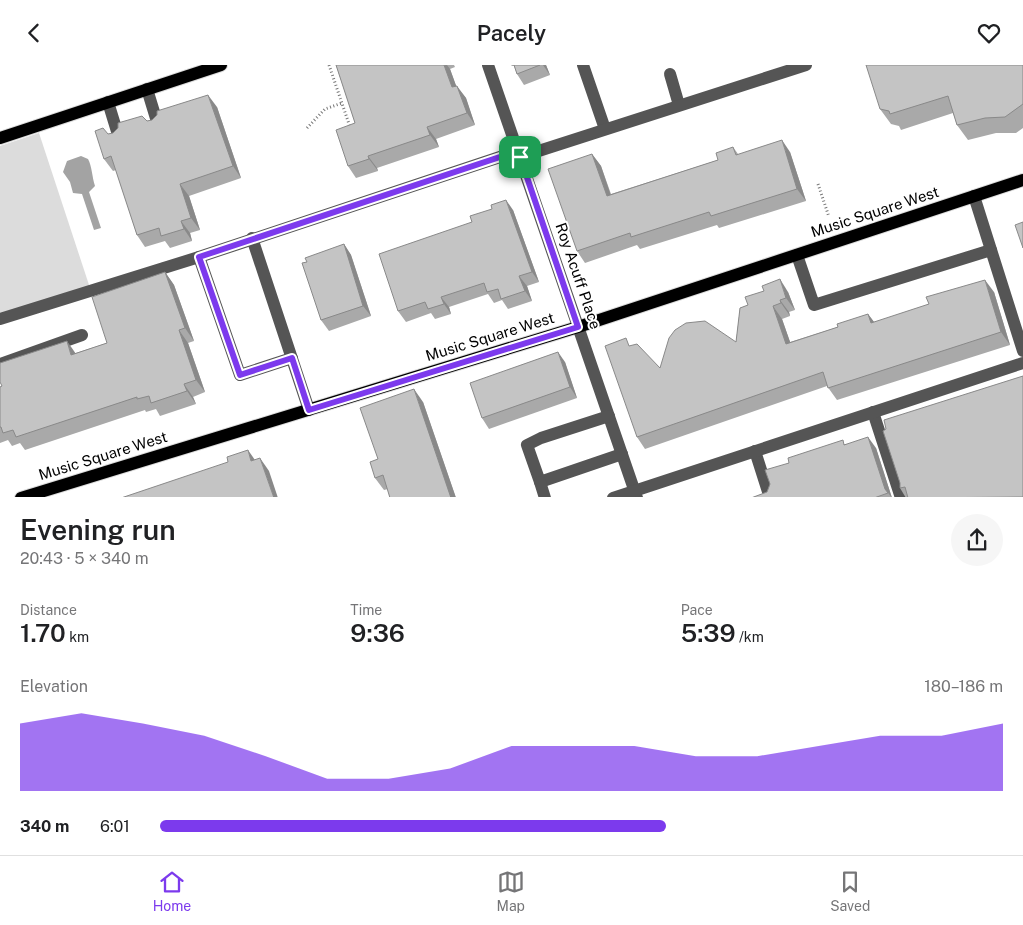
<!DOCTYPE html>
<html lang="en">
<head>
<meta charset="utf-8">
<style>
	:root { --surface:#fff; --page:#f6f6f6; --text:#202124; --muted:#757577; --line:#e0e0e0; --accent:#7c3aed }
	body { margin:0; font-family:"Public Sans",sans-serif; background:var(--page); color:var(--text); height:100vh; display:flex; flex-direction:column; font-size:19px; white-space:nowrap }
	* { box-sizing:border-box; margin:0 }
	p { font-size:16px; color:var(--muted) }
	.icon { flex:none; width:28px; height:28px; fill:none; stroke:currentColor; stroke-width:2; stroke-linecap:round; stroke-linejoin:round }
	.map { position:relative; height:432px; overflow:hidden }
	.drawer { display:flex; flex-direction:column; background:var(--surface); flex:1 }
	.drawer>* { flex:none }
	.pin { position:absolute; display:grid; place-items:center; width:42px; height:42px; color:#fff; margin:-21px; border-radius:10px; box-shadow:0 2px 8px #0006 }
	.round { display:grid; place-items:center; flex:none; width:52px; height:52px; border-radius:26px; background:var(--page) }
	.headline { display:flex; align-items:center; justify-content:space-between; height:85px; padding:0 20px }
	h1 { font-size:28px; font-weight:600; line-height:38px }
	.metrics { display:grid; grid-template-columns:repeat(3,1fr); gap:8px; height:85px; padding:5px 20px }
	.metrics div { display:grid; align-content:center }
	.metrics b { font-size:25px; font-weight:600 }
	.metrics small { font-size:14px; font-weight:400 }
	.metrics p { font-size:14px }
	.chart { height:140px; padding:10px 20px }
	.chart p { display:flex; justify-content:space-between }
	.chart svg { width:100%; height:90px; margin-top:5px; fill:var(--accent); opacity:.7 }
	ul { padding:0 20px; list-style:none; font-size:16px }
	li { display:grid; grid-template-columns:80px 60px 1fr; align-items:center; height:38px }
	li i { height:12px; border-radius:6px; background:var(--accent) }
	header { display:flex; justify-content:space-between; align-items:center; height:65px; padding:0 20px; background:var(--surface); font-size:22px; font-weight:600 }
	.tabs { display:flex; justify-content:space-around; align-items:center; height:70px; border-top:1px solid var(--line); background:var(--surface); font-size:14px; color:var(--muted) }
	.tabs a { display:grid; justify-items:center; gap:2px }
	.tabs .selected { color:var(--accent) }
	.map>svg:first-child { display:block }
	.park { fill:#dcdcdc }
	.water { fill:#a3a3a3 }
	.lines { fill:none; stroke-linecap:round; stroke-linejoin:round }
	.major-casing { stroke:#dbdbdb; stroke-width:14 }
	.path { stroke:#777; stroke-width:3; stroke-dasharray:1 2.5; stroke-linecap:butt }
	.minor { stroke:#555; stroke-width:12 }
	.major { stroke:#000; stroke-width:12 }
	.wall { fill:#a9a9a9 }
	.shaded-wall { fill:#898989 }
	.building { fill:#c4c4c4; stroke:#898989 }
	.route-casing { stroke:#fff; stroke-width:10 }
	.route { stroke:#7c3aed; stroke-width:6 }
	.labels { text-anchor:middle; stroke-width:4; stroke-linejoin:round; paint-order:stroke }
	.street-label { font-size:15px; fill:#000; stroke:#fff }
</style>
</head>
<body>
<header><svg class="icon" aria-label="back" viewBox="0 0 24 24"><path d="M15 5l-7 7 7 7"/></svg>Pacely<svg class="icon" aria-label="heart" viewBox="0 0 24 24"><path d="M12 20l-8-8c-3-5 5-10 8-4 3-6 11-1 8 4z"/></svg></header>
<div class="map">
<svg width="1023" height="433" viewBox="0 0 1023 433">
	<rect width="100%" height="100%" fill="#fff"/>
	<path class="park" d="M39 68 91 226 0 254V81Z"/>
	<path class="water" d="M81 91 88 94C92 101 92 112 95 121L89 127 101 163 94 165 82 129 73 128 70 117 63 107 67 96Z"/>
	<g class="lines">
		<defs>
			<g id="major">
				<path d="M0 73 221 0"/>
				<path d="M21 433 578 262 1023 115"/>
			</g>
		</defs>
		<use href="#major" class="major-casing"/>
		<g class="path">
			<path d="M329 0 350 62"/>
			<path d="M307 63 325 44 342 38"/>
			<path d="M818 119 829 152"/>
		</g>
		<g class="minor">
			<path d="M488 0 637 433"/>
			<path d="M583 0 605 64"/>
			<path d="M670 9 679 40"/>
			<path d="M147 24 158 60"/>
			<path d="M108 37 119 73"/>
			<path d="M520 92 806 0"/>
			<path d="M974 131 1023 286"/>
			<path d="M252 173 309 345"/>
			<path d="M797 190 814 240 991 185"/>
			<path d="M199 192 240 310 292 293"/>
			<path d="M0 254 199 192 518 86"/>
			<path d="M0 299 82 270"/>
			<path d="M873 347 901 433"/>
			<path d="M609 351 541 373 527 380 540 417 622 389"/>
			<path d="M755 386 770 433"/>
			<path d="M540 417 545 433"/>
			<path d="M613 433 1023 298"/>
		</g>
		<use href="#major" class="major"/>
	</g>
	<g class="wall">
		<path d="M336 0H454L455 2 450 4 456 21 466 33 475 60 436 74 439 82 377 103 378 106 356 113 348 101 355 58Z"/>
		<path d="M511 0H546L550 10 524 20 517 9 514 1H512Z"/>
		<path d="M1023 0V63L1016 68H996L968 75 957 60 953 48 901 65 899 61 891 59 880 44Z"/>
		<path d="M217 42 241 113 189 131 200 165 190 168 192 176 170 183 165 176 145 182 137 170 116 105 113 106 104 94 108 69 113 68 147 56Z"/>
		<path d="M733 82 738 89 790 87 806 136 719 163 717 160 640 184 637 180 585 198 577 186 592 89 601 101 611 129 718 95Z"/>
		<path d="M513 145 539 217 527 221 532 236 508 244 502 235 494 238 488 229 449 242 451 249 435 254 431 248 406 257 398 246Z"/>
		<path d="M344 179 351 190 371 251 329 266 321 255 307 197Z"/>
		<path d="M165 207 174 220 194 276 188 278 205 327 193 332 196 339 160 351 156 344 146 347 145 345 25 385 20 378 12 381 8 375 0 378V322L76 288 107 278Z"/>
		<path d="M788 227 795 245 789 247 790 251 782 254 790 277 838 262 868 249 874 257 994 227 1010 280 837 335 827 321 645 384 637 372 631 281 660 303 736 277 740 243Z"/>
		<path d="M565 297 577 333 489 364 482 353Z"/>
		<path d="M1023 311V433H906L900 423V418Z"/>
		<path d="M423 337 456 433H390L388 424 384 425 375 413 378 394Z"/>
		<path d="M845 379 876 383 892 433H751L767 427 789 398Z"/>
	</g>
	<g class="shaded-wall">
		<path d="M444 0H447L450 4 461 34 452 22Z"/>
		<path d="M543 0H546L550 10Z"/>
		<path d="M457 21 466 33 475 60 467 48Z"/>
		<path d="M208 30 217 42 241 113 233 101Z"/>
		<path d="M427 62 436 74 439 82 430 70Z"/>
		<path d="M782 75 790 87 806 136 797 124Z"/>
		<path d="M592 89 601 101 615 143 607 131Z"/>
		<path d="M368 91 377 103 378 106 369 94Z"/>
		<path d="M180 119 189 131 200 165 191 153Z"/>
		<path d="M506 135 513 145 539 217 532 207Z"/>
		<path d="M181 156 190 168 192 176 184 164Z"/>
		<path d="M344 179 351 190 371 251 363 241Z"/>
		<path d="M165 207 174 220 194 276 185 263Z"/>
		<path d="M519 211 527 221 532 236 525 226Z"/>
		<path d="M780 214 788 227 795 245 786 233Z"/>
		<path d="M985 215 994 227 1010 280 1001 267Z"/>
		<path d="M441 232 449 242 451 249 444 239Z"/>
		<path d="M780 235 789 247 790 251 781 238Z"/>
		<path d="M773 241 782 254 795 291 786 279Z"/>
		<path d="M868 249 877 261 871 258Z"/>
		<path d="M179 265 188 278 205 327 196 315Z"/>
		<path d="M67 276 76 289 71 290Z"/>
		<path d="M558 287 565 297 577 333 570 322Z"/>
		<path d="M184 319 193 332 196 339 187 326Z"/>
		<path d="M414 324 423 337 456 433H451Z"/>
		<path d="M868 372 876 383 892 433 885 424Z"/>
		<path d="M248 385 257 398 251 396Z"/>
		<path d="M260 393 269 406 278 433H274Z"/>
	</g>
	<g class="building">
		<path d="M336 0H444L452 22 457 21 467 48 427 62 430 70 368 91 369 94 348 101 336 65 355 58Z"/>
		<path d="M514 0H540L517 9Z"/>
		<path d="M866 0H1023V39L1005 52 985 53 957 60 948 31 890 49 889 46 880 44Z"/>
		<path d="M208 30 233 101 180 119 191 153 181 156 184 164 161 171 159 163 137 170 111 91 104 94 95 66 103 63 108 69 113 68 118 63V58L142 51 147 56 152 55 157 50V46Z"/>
		<path d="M782 75 797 124 711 151 709 147 631 172 630 168 577 186 548 104 592 89 607 131 718 95 716 88 733 82 736 90Z"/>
		<path d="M506 135 532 207 519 211 525 226 501 234 498 224 487 227 484 218 441 232 444 239 428 244 425 237 398 246 379 189 472 157 470 151 492 144 491 140Z"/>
		<path d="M1023 157V183L1015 160Z"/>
		<path d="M344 179 363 241 321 255 302 198 307 197 305 193Z"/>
		<path d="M165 207 185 263 179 265 196 315 184 319 187 326 151 338 149 331 137 334V332L16 372 13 365 3 368 1 362H0V322L2 321 0 317V298L67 276 71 290 107 278 92 232Z"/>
		<path d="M780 214 786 233 780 235 781 238 773 241 786 279 838 262 837 259 868 249 871 258 929 239 926 232 985 215 1001 267 828 323 823 307 637 372 605 281 626 273 629 281 637 279 660 303 669 273 675 265 686 258 705 256 736 277 740 243 748 240 745 232 764 226 762 221Z"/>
		<path d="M558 287 570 322 482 353 470 318Z"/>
		<path d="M1023 311V432L908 433 905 422 900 423V418L883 366 886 364 884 355Z"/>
		<path d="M414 324 451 433H390L383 410 375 413 370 397 378 394 360 343Z"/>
		<path d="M868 372 885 424 888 428 874 433H751L767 427 770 419 765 405 789 398 788 393 843 375 844 380Z"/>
		<path d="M248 385 251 396 260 393 274 433H121L228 397 227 392Z"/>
	</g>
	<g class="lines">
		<defs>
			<path id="route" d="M518 86 578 262 309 345 292 293 240 310 199 192Z"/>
		</defs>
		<use href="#route" class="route-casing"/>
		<use href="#route" class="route"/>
	</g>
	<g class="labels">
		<g class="street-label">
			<text transform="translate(875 147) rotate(-18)" y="5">Music Square West</text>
			<text transform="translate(578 211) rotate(71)" y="5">Roy Acuff Place</text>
			<text transform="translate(490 272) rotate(-17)" y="5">Music Square West</text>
			<text transform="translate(103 391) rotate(-17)" y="5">Music Square West</text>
		</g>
	</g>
</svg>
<div class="pin" style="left:520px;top:92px;background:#1e9e55"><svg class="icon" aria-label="arrive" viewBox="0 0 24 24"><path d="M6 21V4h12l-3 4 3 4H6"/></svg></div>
</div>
<section class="drawer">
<div class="headline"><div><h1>Evening run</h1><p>20:43 · 5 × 340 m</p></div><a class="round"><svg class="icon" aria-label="share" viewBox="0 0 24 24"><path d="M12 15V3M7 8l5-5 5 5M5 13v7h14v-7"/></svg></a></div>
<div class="metrics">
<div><p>Distance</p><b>1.70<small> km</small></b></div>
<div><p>Time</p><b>9:36</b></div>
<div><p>Pace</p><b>5:39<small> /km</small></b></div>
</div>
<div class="chart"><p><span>Elevation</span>180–186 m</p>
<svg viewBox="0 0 160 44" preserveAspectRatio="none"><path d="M0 44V11L10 6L20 11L30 17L40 27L50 38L60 38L70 33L80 22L90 22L100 22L110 27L120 27L130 22L140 17L150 17L160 11V44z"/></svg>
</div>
<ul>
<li><b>340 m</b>6:01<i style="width:60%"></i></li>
</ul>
</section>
<nav class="tabs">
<a class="selected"><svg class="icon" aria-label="home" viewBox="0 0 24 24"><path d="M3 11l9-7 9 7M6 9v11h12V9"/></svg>Home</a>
<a><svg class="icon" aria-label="map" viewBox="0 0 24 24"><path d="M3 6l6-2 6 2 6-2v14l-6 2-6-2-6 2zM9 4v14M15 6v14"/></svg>Map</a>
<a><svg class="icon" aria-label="saved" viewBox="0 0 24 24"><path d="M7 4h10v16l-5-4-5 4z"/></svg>Saved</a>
</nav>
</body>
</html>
